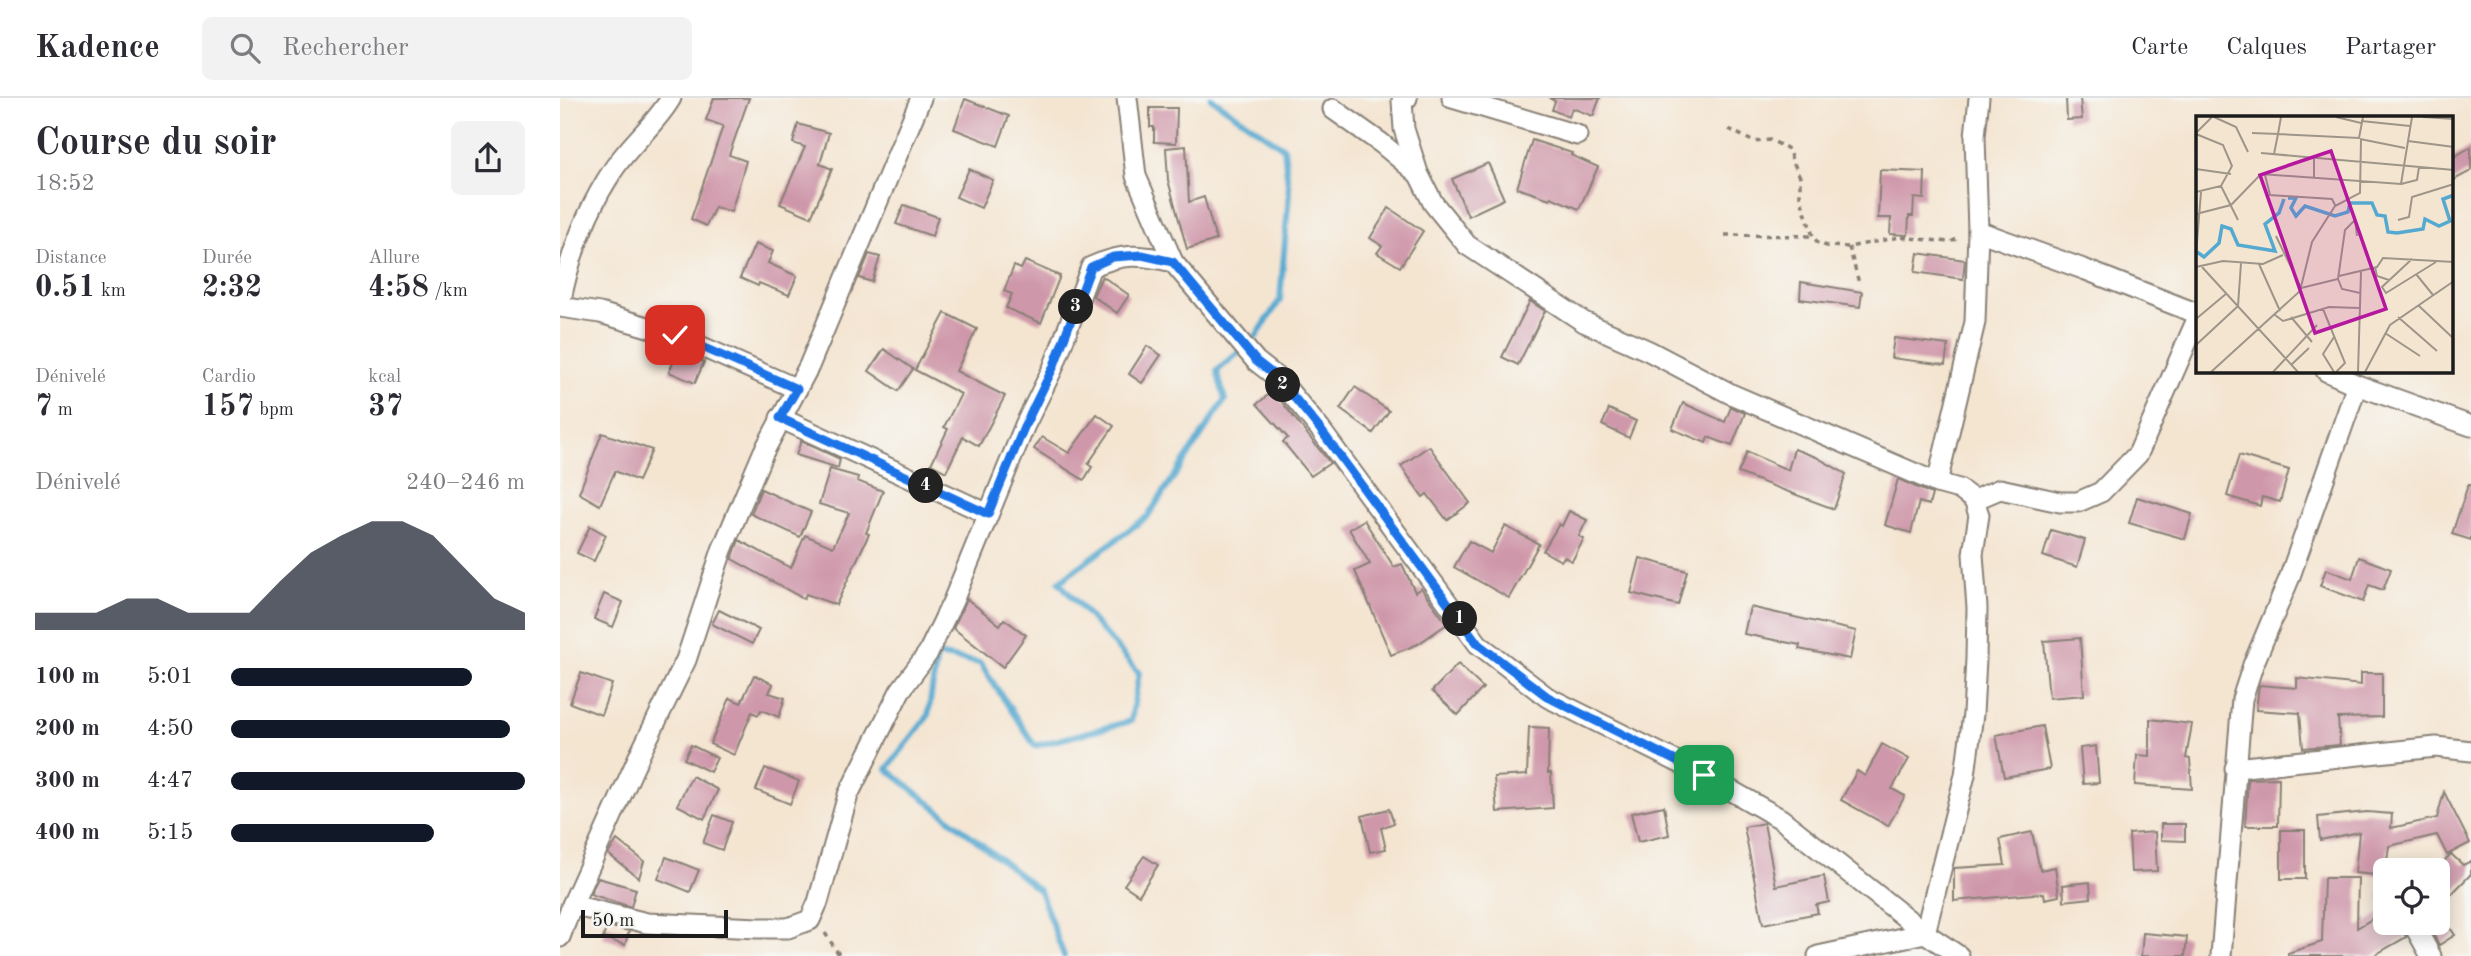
<!DOCTYPE html>
<html lang="fr">
<head>
<meta charset="utf-8">
<style>
	:root { --surface:#fff; --page:#f2f2f3; --text:#2b2b33; --muted:#7c7c81; --line:#e1e1e2; --accent:#111827 }
	body { margin:0; font-family:"Old Standard TT",serif; background:var(--page); color:var(--text); height:100vh; display:flex; flex-direction:column; font-size:26px; white-space:nowrap }
	* { box-sizing:border-box; margin:0 }
	p { font-size:23px; color:var(--muted) }
	.icon { flex:none; width:38px; height:38px; fill:none; stroke:currentColor; stroke-width:2; stroke-linecap:round; stroke-linejoin:round }
	.map { position:relative; flex:1; overflow:hidden }
	.details { display:flex; flex-direction:column; background:var(--surface); width:560px }
	.details>* { flex:none }
	.controls { position:absolute; left:1813px; top:760px; display:grid; gap:14px }
	.controls a { display:grid; place-items:center; width:77px; height:77px; border-radius:10px; background:var(--surface); box-shadow:0 4px 18px #0003; font-size:35px }
	.scale { position:absolute; left:21px; bottom:18px; width:147px; box-sizing:border-box; padding-left:7px; border:4px solid #1c1c1c; border-top:0; font-size:19px; line-height:24px; white-space:nowrap; color:#1c1c1c; -webkit-text-stroke:5px #f6f6f2; paint-order:stroke }
	.pin { position:absolute; display:grid; place-items:center; width:60px; height:60px; color:#fff; margin:-30px; border-radius:14px; box-shadow:0 4px 10px #0006 }
	.km { position:absolute; width:35px; height:35px; margin:-18px; border-radius:50%; background:#222; color:#fff; font-size:19px; line-height:35px; text-align:center }
	.round { display:grid; place-items:center; flex:none; width:74px; height:74px; border-radius:10px; background:var(--page) }
	.overview { display:flex; align-items:center; justify-content:space-between; height:119px; padding:0 35px }
	h1 { font-size:38px; font-weight:700; line-height:52px }
	.figures { display:grid; grid-template-columns:repeat(3,1fr); gap:10px; height:119px; padding:7px 35px }
	.figures div { display:grid; align-content:center }
	.figures b { font-size:30px; font-weight:700 }
	.figures small { font-size:19px; font-weight:400 }
	.figures p { font-size:19px }
	.chart { height:196px; padding:14px 35px }
	.chart p { display:flex; justify-content:space-between }
	.chart svg { width:100%; height:126px; margin-top:7px; fill:var(--accent); opacity:.7 }
	ul { padding:0 35px; list-style:none; font-size:23px }
	li { display:grid; grid-template-columns:112px 84px 1fr; align-items:center; height:52px }
	li i { height:18px; border-radius:9px; background:var(--accent) }
	header { display:flex; align-items:center; gap:42px; box-sizing:border-box; height:98px; padding:0 35px; background:var(--surface); border-bottom:2px solid var(--line) }
	header strong { font-size:33px }
	nav { display:flex; gap:38px; margin-inline-start:auto; font-size:24px }
	.search { width:490px; height:63px; background:var(--page); display:flex; align-items:center; gap:18px; box-sizing:border-box; padding:0 24px; border-radius:10px; color:var(--muted); font-size:26px }
	main { display:flex; flex:1; min-height:0 }
	.map>svg:first-child { display:block }
	.lines { fill:none; stroke-linecap:round; stroke-linejoin:round }
	.stream { stroke:#54a9d0; stroke-width:6 }
	.building { fill:#cf98aa }
	.minor-casing { stroke:#888076; stroke-width:23 }
	.path { stroke:#888076; stroke-width:3.5; stroke-dasharray:5 5; stroke-linecap:butt }
	.minor { stroke:#fff; stroke-width:19 }
	.route-casing { stroke:#fff; stroke-width:14 }
	.route { stroke:#1a73e8; stroke-width:9 }
	.inset-river { fill:none; stroke:#54a9d0; stroke-width:3.5 }
	.inset-road { fill:none; stroke:#9e9589; stroke-width:2 }
	.view { fill:#b5179e; fill-opacity:0.15; stroke:#b5179e; stroke-width:3.5 }
	.inset-edge { fill:none; stroke:#1c1c1c; stroke-width:3.5 }
</style>
</head>
<body>
<header>
<strong>Kadence</strong>
<div class="search"><svg class="icon" aria-label="search" viewBox="0 0 24 24"><circle cx="10" cy="10" r="6"/><path d="M15 15l6 6"/></svg>Rechercher</div>
<nav><a>Carte</a><a>Calques</a><a>Partager</a></nav>
</header>
<main>
<section class="details">
<div class="overview"><div><h1>Course du soir</h1><p>18:52</p></div><a class="round"><svg class="icon" aria-label="share" viewBox="0 0 24 24"><path d="M12 15V3M7 8l5-5 5 5M5 13v7h14v-7"/></svg></a></div>
<div class="figures">
<div><p>Distance</p><b>0.51<small> km</small></b></div>
<div><p>Durée</p><b>2:32</b></div>
<div><p>Allure</p><b>4:58<small> /km</small></b></div>
</div>
<div class="figures">
<div><p>Dénivelé</p><b>7<small> m</small></b></div>
<div><p>Cardio</p><b>157<small> bpm</small></b></div>
<div><p>kcal</p><b>37</b></div>
</div>
<div class="chart"><p><span>Dénivelé</span>240–246 m</p>
<svg viewBox="0 0 160 44" preserveAspectRatio="none"><path d="M0 44V38L10 38L20 38L30 33L40 33L50 38L60 38L70 38L80 27L90 17L100 11L110 6L120 6L130 11L140 22L150 33L160 38V44z"/></svg>
</div>
<ul>
<li><b>100 m</b>5:01<i style="width:82%"></i></li>
<li><b>200 m</b>4:50<i style="width:95%"></i></li>
<li><b>300 m</b>4:47<i style="width:100%"></i></li>
<li><b>400 m</b>5:15<i style="width:69%"></i></li>
</ul>
</section>
<div class="map">
<svg width="1911" height="858" viewBox="0 0 1911 858">
	<rect width="100%" height="100%" fill="#f6f6f2"/>
	<filter id="ink" filterUnits="userSpaceOnUse"><feTurbulence type="fractalNoise" baseFrequency=".0143" numOctaves="2"/><feDisplacementMap in="SourceGraphic" scale="14" xChannelSelector="R" yChannelSelector="G"/><feConvolveMatrix kernelMatrix="1 2 1 2 8 2 1 2 1" color-interpolation-filters="sRGB"/></filter>
	<filter id="wash" filterUnits="userSpaceOnUse"><feTurbulence type="fractalNoise" baseFrequency=".00686" numOctaves="4" result="noise"/><feDisplacementMap in="SourceGraphic" scale="28" xChannelSelector="R" yChannelSelector="G"/><feGaussianBlur stdDeviation="1.57" result="paint"/><feColorMatrix in="noise" values="0 0 0 0 0 0 0 0 0 0 0 0 0 0 0 0 0 1.4 0 .05"/><feComposite in="paint" operator="in"/></filter>
	<g filter="url(#wash)">
		<rect width="100%" height="100%" fill="#f4e5d1"/>
		<g class="lines">
			<path class="stream" d="M504 858 480 793 327 671 368 618 377 557 420 565 475 648 571 623 579 575 499 484 588 418 665 302 657 273 696 239 720 202 729 96 724 50 651 0"/>
		</g>
		<g id="blocks">
			<g class="building">
				<path d="M154 0H189L169 57 186 63 171 114 155 109 146 128 131 121 163 28 146 22Z"/>
				<path d="M989 0H1040L1033 18 1012 10 1009 19 992 12 995 3Z"/>
				<path d="M1506 0H1520L1522 21 1507 22Z"/>
				<path d="M405 1 449 18 438 48 394 31Z"/>
				<path d="M590 10H617L616 45 594 44V29H590Z"/>
				<path d="M238 26 269 35 260 66 272 71 251 119 220 106 245 49 233 45Z"/>
				<path d="M972 42 1012 55 1011 57 1038 69 1019 111 991 99 990 101 957 90Z"/>
				<path d="M626 48 629 104 644 99 656 142 627 151 608 82 606 50Z"/>
				<path d="M1911 49V73L1892 83V60Z"/>
				<path d="M928 65 944 101 908 118 892 81Z"/>
				<path d="M409 71 433 82 421 110 396 99Z"/>
				<path d="M1320 72 1365 74 1364 101 1354 100 1353 118H1349L1348 137 1330 136 1331 120H1318Z"/>
				<path d="M344 107 378 119 372 138 336 126Z"/>
				<path d="M829 110 863 133 840 169 817 155 822 148 810 140Z"/>
				<path d="M195 146 213 153 208 165 237 178 229 197 199 185 198 188 180 180Z"/>
				<path d="M1358 155 1405 162 1403 181 1355 174Z"/>
				<path d="M309 156 320 159 312 184 299 180Z"/>
				<path d="M465 163 500 178 481 225 446 210 452 196 444 193 454 168 461 171Z"/>
				<path d="M542 178 569 197 557 215 533 198Z"/>
				<path d="M1241 184 1302 194 1300 209 1240 201Z"/>
				<path d="M970 203 985 213 958 267 942 259Z"/>
				<path d="M385 215 417 231 396 273 445 298 419 348 403 339 386 374 371 366 388 331 384 329 401 296 355 272Z"/>
				<path d="M1334 240 1388 247 1385 267 1331 260Z"/>
				<path d="M587 248 601 257 582 285 569 276Z"/>
				<path d="M324 251 353 271 338 293 309 273Z"/>
				<path d="M118 253 144 264 135 285 109 274Z"/>
				<path d="M795 289 829 313 813 335 780 311Z"/>
				<path d="M713 293 770 365 751 378 723 344 728 340 697 306Z"/>
				<path d="M1123 305 1165 324 1171 309 1185 315 1172 348 1148 339 1146 345 1112 331Z"/>
				<path d="M1049 311 1076 323 1069 340 1042 327Z"/>
				<path d="M537 316 554 328 528 366 532 369 524 382 474 351 482 339 509 355Z"/>
				<path d="M42 335 92 352 78 383 55 373 40 407 19 395Z"/>
				<path d="M241 343 280 361 278 370 236 357Z"/>
				<path d="M869 348 910 405 887 422 867 396 863 399 841 368Z"/>
				<path d="M1234 351 1256 359 1286 376 1274 411 1178 375 1187 354 1228 372Z"/>
				<path d="M1679 357 1729 372 1720 404 1702 399 1700 408 1667 398Z"/>
				<path d="M270 371 298 379 297 383 323 393 306 435 309 436 276 507 246 496 244 501 172 461 179 442 231 470 245 437 273 449 289 415 259 406Z"/>
				<path d="M1338 381 1372 396 1369 407 1359 404 1351 435 1325 427Z"/>
				<path d="M1908 387H1911V442L1892 436Z"/>
				<path d="M201 391 251 414 240 439 191 416Z"/>
				<path d="M1577 399 1632 416 1625 441 1569 425Z"/>
				<path d="M1009 413 1027 422 1019 438 1024 441 1012 463 1004 459 1001 463 983 453 999 426 1002 428Z"/>
				<path d="M804 422 834 469 842 466 855 494 861 490 887 526 858 546 831 557 795 473 810 466 789 431Z"/>
				<path d="M30 428 46 437 34 463 17 455Z"/>
				<path d="M945 428 979 446 949 500 894 469 909 443 931 455Z"/>
				<path d="M1491 432 1525 442 1517 469 1483 458Z"/>
				<path d="M1799 459 1831 471 1823 492 1809 487 1803 504 1760 488 1766 471 1792 481Z"/>
				<path d="M1080 460 1127 473 1118 507 1071 495Z"/>
				<path d="M44 496 63 504 53 529 34 521Z"/>
				<path d="M407 501 440 527 444 521 466 537 443 569 393 530Z"/>
				<path d="M1190 509 1296 533 1290 561 1239 551 1240 547 1184 536Z"/>
				<path d="M159 512 199 532 192 546 152 526Z"/>
				<path d="M1520 540 1524 597 1489 600 1484 543Z"/>
				<path d="M898 566 923 590 898 617 872 593Z"/>
				<path d="M21 575 52 586 41 617 10 605Z"/>
				<path d="M1801 575H1822V619L1778 620 1780 647 1743 650 1740 615 1696 612 1699 587 1737 590V580L1801 587Z"/>
				<path d="M194 577 213 586 209 595 225 600 219 619 201 612 198 617 192 614 174 657 150 646 170 600 181 605Z"/>
				<path d="M1590 621 1632 626 1626 660 1630 661 1632 691 1575 687 1577 657 1590 658Z"/>
				<path d="M1482 628 1490 671 1444 679 1436 637Z"/>
				<path d="M969 629 989 630 988 675H991L993 710 937 714 934 679 967 677Z"/>
				<path d="M1322 646 1349 661 1332 691 1345 698 1328 728 1281 702 1297 673 1305 678Z"/>
				<path d="M131 647 157 660 150 674 124 661Z"/>
				<path d="M1536 648 1539 685 1523 686 1520 650Z"/>
				<path d="M205 670 239 683 230 706 196 692Z"/>
				<path d="M132 678 158 692 144 721 117 707Z"/>
				<path d="M1719 680 1718 728H1685L1688 681Z"/>
				<path d="M1884 694 1910 745 1887 757 1877 737 1829 748 1825 778 1795 775 1799 734 1760 742 1758 719 1807 714 1832 716 1831 730 1877 720Z"/>
				<path d="M1104 708 1109 737 1078 744 1071 715Z"/>
				<path d="M829 711 834 725 821 730 826 751 810 754 802 718Z"/>
				<path d="M154 717 172 724 162 752 143 745Z"/>
				<path d="M1204 725 1216 788 1264 778 1269 804 1256 807 1258 815 1203 826 1184 729Z"/>
				<path d="M1601 726H1625V743L1601 742Z"/>
				<rect x="1721" y="732" width="24" height="49"/>
				<path d="M1472 734 1480 772 1495 769 1499 798 1485 801 1484 795 1394 803V770L1445 767 1440 741Z"/>
				<path d="M1595 734 1597 773 1571 774 1569 736Z"/>
				<path d="M57 742 84 763 79 780 48 756Z"/>
				<path d="M1891 756 1903 767 1911 763V776L1878 810V770Z"/>
				<path d="M584 758 598 767 579 797 564 787Z"/>
				<path d="M106 759 139 772 130 794 98 781Z"/>
				<path d="M38 780 76 791 71 809 30 796Z"/>
				<path d="M1764 780H1798L1797 830 1825 813V824H1840L1846 839 1813 858H1728V855L1762 844Z"/>
				<path d="M1530 784 1531 800 1504 803 1503 787Z"/>
				<path d="M1866 824H1886L1895 837 1879 847Z"/>
				<path d="M47 828 69 833 65 847 43 840Z"/>
				<path d="M1583 835 1627 839 1625 858H1581Z"/>
			</g>
		</g>
	</g>
	<g filter="url(#ink)">
		<use href="#blocks" fill-opacity="0" stroke="#888076" stroke-width="2"/>
		<g class="lines">
			<defs>
				<g id="minor">
					<path d="M567 0 576 78 613 164 696 263 719 281 760 331 918 546 987 599 1144 677 1221 721 1365 835 1399 858"/>
					<path d="M847 0 842 3 844 31 858 75 873 105 907 147 1024 224 1089 253 1171 296 1377 385 1399 391 1414 402 1419 417 1413 456 1417 510 1416 561 1413 616 1405 677 1365 835 1258 858"/>
					<path d="M892 0 1017 37"/>
					<path d="M773 11 821 45 857 75"/>
					<path d="M1418 133 1526 172 1638 216"/>
					<path d="M0 207C9 159 26 113 53 72 70 46 96 26 111 0"/>
					<path d="M0 209 40 215 115 237 237 291"/>
					<path d="M1766 273 1797 287 1911 328"/>
					<path d="M220 320 428 416"/>
					<path d="M1377 385 1415 224 1418 133 1415 38 1419 0"/>
					<path d="M1414 402 1440 391 1500 404H1518L1541 394 1578 356 1638 219"/>
					<path d="M1675 670 1876 649 1911 653"/>
					<path d="M1825 798V799"/>
					<path d="M12 807 87 825 198 830H228L250 822 258 804 288 697 340 593 368 555 393 503 465 327 493 270 531 169C563 155 580 156 613 164"/>
					<path d="M1852 824 1871 858"/>
					<path d="M0 839 12 807 79 658 126 562 162 452 186 395 203 355 249 268 361 0"/>
					<path d="M1661 858 1682 601 1693 567 1729 481 1797 287"/>
				</g>
			</defs>
			<use href="#minor" class="minor-casing"/>
			<g class="path">
				<path d="M1169 31 1194 44 1210 42 1227 50 1240 79V98L1253 138 1258 145 1267 148 1289 149 1340 139 1390 144 1400 140"/>
				<path d="M1165 137 1253 138"/>
				<path d="M1289 149 1299 185"/>
				<path d="M265 835 280 858"/>
			</g>
			<use href="#minor" class="minor"/>
		</g>
	</g>
	<g class="lines" filter="url(#ink)">
		<defs>
			<path id="route" d="M115 237 237 291 220 320 428 416 465 327 493 270 531 169 553 159 582 157 613 164 696 263 719 281 760 331 918 546 988 599 1144 677"/>
		</defs>
		<use href="#route" class="route-casing"/>
		<use href="#route" class="route"/>
	</g>
	<g transform="translate(1636 18)">
		<rect width="257" height="257" fill="#f4e5d1"/>
		<path class="inset-river" d="M92 82H100L95 92 100 100 109 90 139 100 152 96 154 87H176L181 99 189 100 192 116 201 117 227 113 229 103 243 110 254 105 247 83 258 79M1 136 8 141 23 127 26 110 35 113 42 129 79 135 69 108 83 97 88 83"/>
		<path class="inset-road" d="M18 1 40 11 52 36M140 1 165 7M227 1 258 3M165 5 214 10M0 17 16 1M56 17 82 18 85 1M0 18 27 29 36 50 25 70 0 76M164 23 209 32M212 25 258 31M65 37 258 54M78 38 82 18 163 22 167 1M0 53 35 58M69 59 74 79 136 83 139 89M118 62V40M205 68 221 64 223 51M25 70 42 104M0 98 35 89 65 58 205 68 216 1M202 104 213 101 216 81 258 68M80 120 105 172 142 163 149 114 159 104 161 120M0 139 5 76M216 143 186 171 190 177 240 146M63 148 84 195M0 151 27 145 67 148 87 139M6 151 102 256M179 151 181 160 193 164M220 158 237 179M143 160 181 151 187 142 258 146M142 163 146 173 164 177M222 189 258 223M127 193 149 247 140 256M79 199 87 205 133 191 163 192M95 201 116 226M202 201 241 235M0 203 31 177M189 217 224 240M138 221 127 238 138 256M0 229 42 190 45 147M95 249 113 232M15 256 104 175 116 126 139 90 164 77 165 23M77 256 121 209M162 256 165 156M169 256 194 209 258 165"/>
		<path class="view" d="M135 35 190 193 119 217 64 59Z"/>
		<rect width="257" height="257" class="inset-edge"/>
	</g>
</svg>
<div class="controls">
<a><svg class="icon" aria-label="locate" viewBox="0 0 24 24"><circle cx="12" cy="12" r="6"/><path d="M12 2v4M12 18v4M2 12h4M18 12h4"/></svg></a>
</div>
<div class="scale">50 m</div>
<div class="pin" style="left:1144px;top:677px;background:#1e9e55"><svg class="icon" aria-label="arrive" viewBox="0 0 24 24"><path d="M6 21V4h12l-3 4 3 4H6"/></svg></div>
<div class="pin" style="left:115px;top:237px;background:#d93025"><svg class="icon" aria-label="check" viewBox="0 0 24 24"><path d="M5 12l5 5 9-10"/></svg></div>
<b class="km" style="left:900px;top:521px">1</b>
<b class="km" style="left:723px;top:287px">2</b>
<b class="km" style="left:516px;top:209px">3</b>
<b class="km" style="left:366px;top:388px">4</b>
</div>
</main>
</body>
</html>
